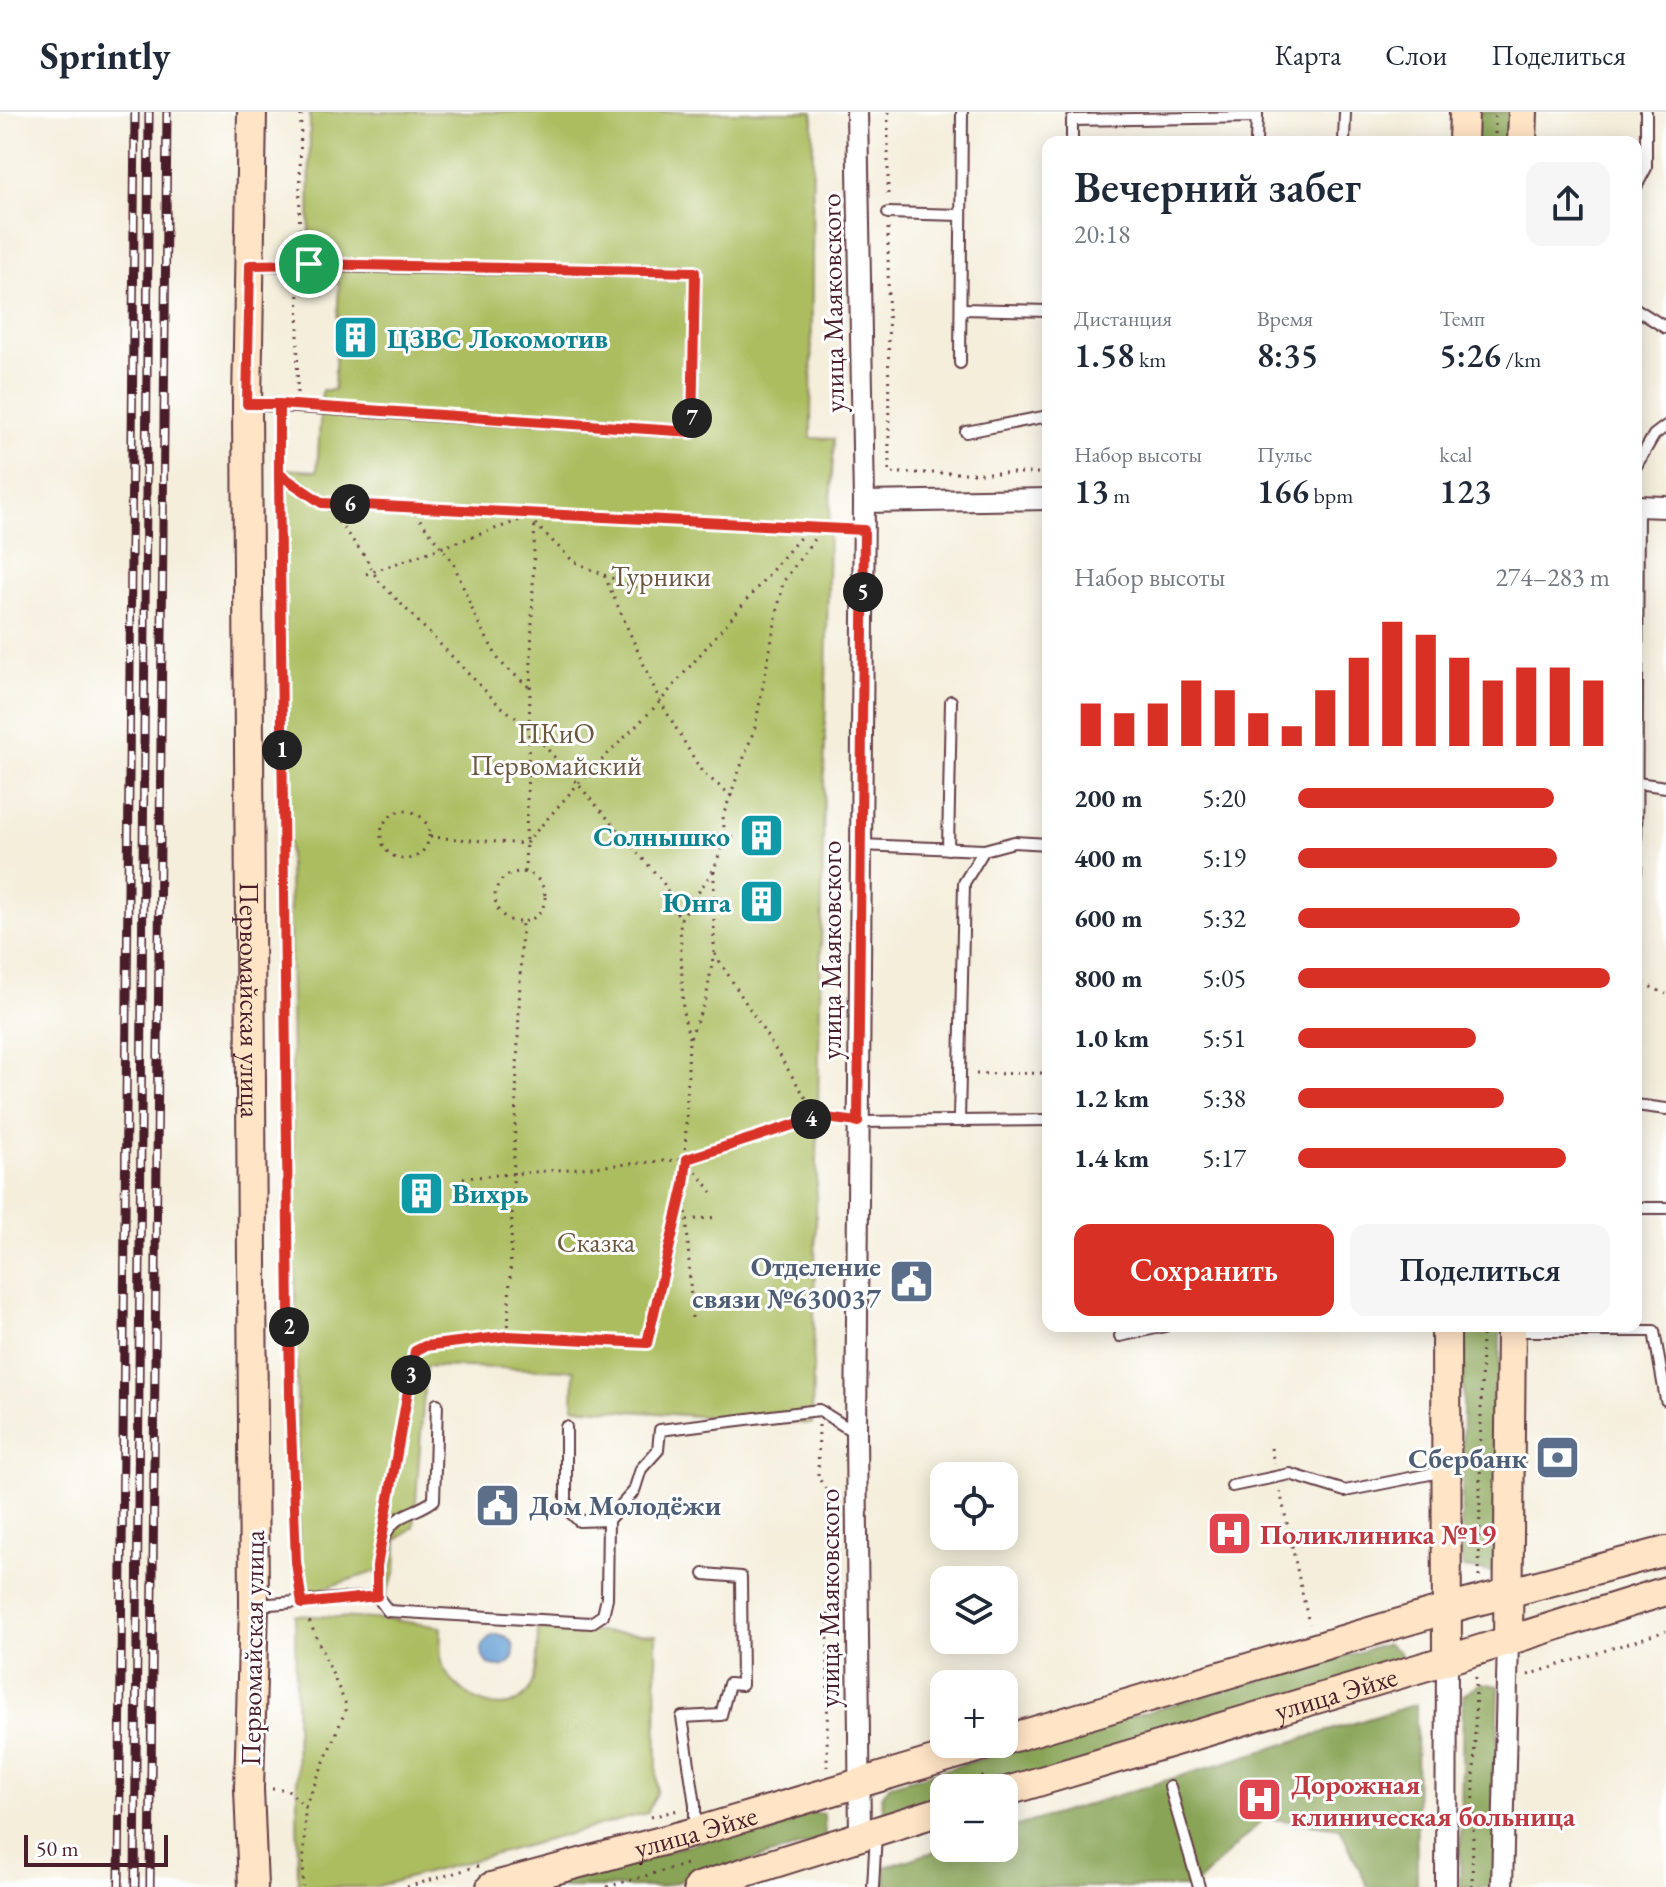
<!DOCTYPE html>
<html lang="ru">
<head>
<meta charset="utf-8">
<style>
	:root { --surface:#fff; --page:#f6f6f7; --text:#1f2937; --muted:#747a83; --line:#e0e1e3; --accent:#d93025 }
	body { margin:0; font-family:"EB Garamond",serif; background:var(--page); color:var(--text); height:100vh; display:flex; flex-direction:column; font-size:30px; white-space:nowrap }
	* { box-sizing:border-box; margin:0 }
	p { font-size:26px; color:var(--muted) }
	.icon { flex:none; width:44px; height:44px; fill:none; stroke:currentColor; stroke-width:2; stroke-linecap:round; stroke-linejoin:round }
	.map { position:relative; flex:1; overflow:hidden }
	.drawer { position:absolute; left:1042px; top:24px; width:600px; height:1196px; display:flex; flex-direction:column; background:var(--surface); border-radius:16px; box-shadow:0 4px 20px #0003 }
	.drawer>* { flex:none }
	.fabs { position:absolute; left:930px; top:1350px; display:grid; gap:16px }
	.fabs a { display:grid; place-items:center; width:88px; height:88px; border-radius:16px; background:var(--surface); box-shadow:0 4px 20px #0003; font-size:40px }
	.scale { position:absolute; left:24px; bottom:20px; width:144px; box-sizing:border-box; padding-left:8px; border:4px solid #4a1f2b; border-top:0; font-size:22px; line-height:28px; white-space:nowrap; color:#4a1f2b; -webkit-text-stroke:6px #fff; paint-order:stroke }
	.pin { position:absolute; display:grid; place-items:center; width:68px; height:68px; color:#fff; margin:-34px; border:4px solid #fff; border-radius:50%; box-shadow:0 2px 8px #0007 }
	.km { position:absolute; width:40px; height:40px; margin:-20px; border-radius:50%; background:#222; color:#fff; font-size:22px; line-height:40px; text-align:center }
	.round { display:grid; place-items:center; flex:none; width:84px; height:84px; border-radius:16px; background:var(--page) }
	.summary { display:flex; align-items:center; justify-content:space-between; height:136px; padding:0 32px }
	h1 { font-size:44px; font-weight:600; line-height:60px }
	.metrics { display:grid; grid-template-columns:repeat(3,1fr); gap:12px; height:136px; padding:8px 32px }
	.metrics div { display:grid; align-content:center }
	.metrics b { font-size:34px; font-weight:600 }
	.metrics small { font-size:22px; font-weight:400 }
	.metrics p { font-size:22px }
	.chart { height:224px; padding:16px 32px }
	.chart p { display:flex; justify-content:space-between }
	.chart svg { width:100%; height:144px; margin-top:8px; stroke:var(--accent); stroke-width:6 }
	.action { display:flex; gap:16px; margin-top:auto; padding:16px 32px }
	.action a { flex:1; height:92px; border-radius:16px; background:var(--accent); color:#fff; font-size:32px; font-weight:600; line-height:92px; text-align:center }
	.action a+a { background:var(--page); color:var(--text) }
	ul { padding:0 32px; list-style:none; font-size:26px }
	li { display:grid; grid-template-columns:128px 96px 1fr; align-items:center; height:60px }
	li i { height:20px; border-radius:10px; background:var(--accent) }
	header { display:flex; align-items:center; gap:48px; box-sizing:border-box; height:112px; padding:0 40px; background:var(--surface); border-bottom:2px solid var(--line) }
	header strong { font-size:38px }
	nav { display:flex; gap:44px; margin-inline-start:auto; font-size:28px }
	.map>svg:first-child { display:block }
	.green { fill:#acbd60; stroke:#7b6e46; stroke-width:2 }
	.forest { fill:#89a456; stroke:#6a6240; stroke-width:2 }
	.water { fill:#649ed3; stroke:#575e7f; stroke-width:2 }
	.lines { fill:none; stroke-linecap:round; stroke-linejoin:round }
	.lane-casing { stroke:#643e45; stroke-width:14 }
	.street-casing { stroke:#643e45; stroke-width:24 }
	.secondary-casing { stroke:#643e45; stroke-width:32 }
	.path { stroke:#643e45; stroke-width:3; stroke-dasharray:2 6; stroke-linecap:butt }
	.lane { stroke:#fff; stroke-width:10 }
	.street { stroke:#fff; stroke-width:20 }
	.secondary { stroke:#ffe4c6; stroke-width:28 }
	.rail-casing { stroke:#4a1f2b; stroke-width:9 }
	.rail { stroke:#fff; stroke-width:6; stroke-dasharray:18; stroke-linecap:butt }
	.route-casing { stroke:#fff; stroke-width:16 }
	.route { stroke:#d93025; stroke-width:10 }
	.labels { text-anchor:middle; stroke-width:6; stroke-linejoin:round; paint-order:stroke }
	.street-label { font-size:28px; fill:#4a1f2b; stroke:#fff }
	.culture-label { font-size:28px; font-weight:bold; fill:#0d838f; stroke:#fff; text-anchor:start }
	.park-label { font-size:28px; fill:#6c563e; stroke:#fff }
	.service-label { font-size:28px; font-weight:bold; fill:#4e5e75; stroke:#fff; text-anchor:end }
	.health-label { font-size:28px; font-weight:bold; fill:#be3a42; stroke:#fff; text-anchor:start }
</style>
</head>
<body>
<header>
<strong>Sprintly</strong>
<nav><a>Карта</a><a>Слои</a><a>Поделиться</a></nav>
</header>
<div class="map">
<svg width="1666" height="1775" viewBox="0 0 1666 1775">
	<rect width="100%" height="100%" fill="#fff"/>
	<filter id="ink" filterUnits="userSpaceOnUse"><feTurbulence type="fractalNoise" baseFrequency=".0125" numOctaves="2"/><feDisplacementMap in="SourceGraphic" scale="16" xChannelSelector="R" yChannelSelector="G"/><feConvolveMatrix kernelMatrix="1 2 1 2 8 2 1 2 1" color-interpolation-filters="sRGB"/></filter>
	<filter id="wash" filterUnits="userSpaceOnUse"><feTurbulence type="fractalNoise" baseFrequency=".006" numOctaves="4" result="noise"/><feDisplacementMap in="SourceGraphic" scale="32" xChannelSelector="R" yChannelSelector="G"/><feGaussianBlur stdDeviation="1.8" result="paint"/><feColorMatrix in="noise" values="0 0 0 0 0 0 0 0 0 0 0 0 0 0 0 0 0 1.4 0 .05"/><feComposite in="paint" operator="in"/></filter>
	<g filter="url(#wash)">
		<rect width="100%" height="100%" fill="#f4eedb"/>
		<g class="green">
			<path d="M310 0H813L811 326 834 327 829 416 812 1312 573 1295 574 1258 426 1254 414 1415 397 1428 396 1459 385 1485 377 1459 300 1484 283 357 317 359 322 278H334L339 171 309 168Z"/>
			<path d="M295 1503 394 1508 441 1515C441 1526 439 1542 442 1552 452 1579 499 1610 524 1584 539 1569 537 1537 538 1517L656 1523 657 1681 647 1701 374 1775H298Z"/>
		</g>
		<g class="forest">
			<path d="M1476 0H1517L1516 30H1476Z"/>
			<path d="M1464 1214H1500V1449L1493 1460 1463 1456 1461 1448Z"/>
			<path d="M1387 1532 1400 1540 1402 1551 1001 1676H944V1693L893 1709 884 1700 881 1685 890 1673Z"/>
			<path d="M1481 1571 1499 1574 1494 1775H1460L1463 1583Z"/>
			<path d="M1416 1592 1417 1775H1368L1340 1716 1265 1706 1193 1775H886L885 1755 946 1736H1004V1718Z"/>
			<path d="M803 1700 824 1702 825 1723 815 1730 659 1775H544Z"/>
		</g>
		<circle class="water" cx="498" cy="1539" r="16"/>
	</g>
	<g filter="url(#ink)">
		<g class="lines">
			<defs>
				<g id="lane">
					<path d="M1072 30V8L1257 5"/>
					<path d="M1256 30 1257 2"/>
					<path d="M1344 30 1345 0"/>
					<path d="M1636 75 1646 56V0"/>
					<path d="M888 101 961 103"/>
					<path d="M961 197 1048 199"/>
					<path d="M1636 197 1666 216"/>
					<path d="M960 251 962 0"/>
					<path d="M248 292 692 320 695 160 252 153"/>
					<path d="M966 320 1048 304"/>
					<path d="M1636 354 1654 323 1666 314"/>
					<path d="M1637 671 1666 675"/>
					<path d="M860 733 984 738"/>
					<path d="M948 737 951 589"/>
					<path d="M1636 760 1638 393"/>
					<path d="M1636 993 1666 997"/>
					<path d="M959 1009 964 771 984 738 1014 730 1048 732"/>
					<path d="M858 1010 1048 1008"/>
					<path d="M1636 1096H1666"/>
					<path d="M1513 1219H1654L1666 1288"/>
					<path d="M1120 1224 1165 1214"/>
					<path d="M566 1315V1396L579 1409 608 1408"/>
					<path d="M1232 1374 1290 1362 1345 1379 1445 1359"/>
					<path d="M377 1484C377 1460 376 1421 400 1406 411 1399 423 1397 434 1388L437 1292"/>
					<path d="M256 1493 377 1484 388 1499 591 1511 603 1503 607 1486 608 1408 634 1379 641 1357 658 1338 660 1318 819 1298 854 1320"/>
					<path d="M1170 1675 1199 1775"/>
					<path d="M695 1718V1693L682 1605 721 1603 729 1572 742 1573 741 1465 704 1462"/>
					<path d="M873 1775 876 1721"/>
				</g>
				<g id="street">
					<path d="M857 0 864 390 856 1322 860 1725"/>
					<path d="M864 390 1048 387"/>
					<path d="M1636 394 1666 395"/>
					<path d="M1446 1775 1447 1548"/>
					<path d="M1502 1775 1508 1529"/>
				</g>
				<g id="secondary">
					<path id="s1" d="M252 0 247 292 254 1493 249 1677 253 1775"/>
					<path d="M1463 30 1464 0"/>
					<path d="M1522 30 1523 0"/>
					<path d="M1446 1214 1447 1548"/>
					<path d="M1508 1529 1511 1214"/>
					<path d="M1004 1628 1447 1497 1666 1439"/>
					<path id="s2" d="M1004 1680 1447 1548 1666 1479"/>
					<path id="s3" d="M491 1775 695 1720 991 1632"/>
					<path d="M698 1775 944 1698"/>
				</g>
			</defs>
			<use href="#lane" class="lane-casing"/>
			<use href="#street" class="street-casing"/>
			<use href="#secondary" class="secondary-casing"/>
			<g class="path">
				<path d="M888 0V88"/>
				<path d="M1495 30V0"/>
				<path d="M888 116 889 361H1048"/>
				<path d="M299 141 301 0"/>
				<path d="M297 281 299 169"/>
				<path d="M279 309 290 1286 299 1473"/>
				<path d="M279 362 322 391 845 417"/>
				<path d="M323 391 365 444 377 467 498 592 529 616 663 770 680 808"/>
				<path d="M410 395 453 450 476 507 500 550 530 576"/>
				<path d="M535 412 573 449 604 463 660 589 702 660 733 685"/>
				<path d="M366 462 535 403"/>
				<path d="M604 463 648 480"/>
				<circle cx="405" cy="723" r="24"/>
				<path d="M430 725 526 732"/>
				<path d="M700 730 738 725"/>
				<path d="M526 731 577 673 657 593 809 415"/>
				<path d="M525 760 535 402"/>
				<circle cx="520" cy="785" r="25"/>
				<path d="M715 842 818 1005"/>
				<path d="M1636 868 1666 882"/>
				<path d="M689 926 683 900 680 808 714 757"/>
				<path d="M976 962 1048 961"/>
				<path d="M687 1047 712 1080"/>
				<path d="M463 1066 687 1047 818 1005 839 1007"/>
				<path d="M685 1076 692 1206"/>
				<path d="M687 1108 718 1105"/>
				<path d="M508 1222 522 810"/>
				<path d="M819 1313 818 1365 829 1382 827 1655"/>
				<path d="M1271 1336 1274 1352"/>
				<path d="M1280 1379 1309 1512"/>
				<path d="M388 1397 415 1239 508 1224 647 1231 684 1073 689 928 706 887 714 840V757L725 727 723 704 755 615 783 470 822 416"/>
				<path d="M1479 1465 1482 1214"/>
				<path d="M1528 1563 1666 1519"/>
				<path d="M951 1674 986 1664"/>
				<path d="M272 1677H287L305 1695 303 1775"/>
				<path d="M305 1695 347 1595 307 1504"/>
				<path d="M651 1705 682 1697"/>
				<path d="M407 1775 478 1754"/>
				<path d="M607 1775 690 1751"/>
				<path d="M1472 1775 1476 1565"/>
			</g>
			<use href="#lane" class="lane"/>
			<use href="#street" class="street"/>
			<use href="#secondary" class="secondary"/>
			<defs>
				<g id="rail">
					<path d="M119 1775 135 0"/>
					<path d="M135 1775 149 0"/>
					<path d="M150 1775 167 0"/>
				</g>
			</defs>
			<use href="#rail" class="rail-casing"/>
			<use href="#rail" class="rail"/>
		</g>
	</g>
	<g class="lines" filter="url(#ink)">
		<defs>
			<path id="route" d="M309 152 250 153 247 292H279V362L290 1286 296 1450 302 1492 377 1484V1454L415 1239 425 1234 508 1224 647 1231 684 1073 687 1047 818 1005 858 1010 864 418 322 391 279 362V292L692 320 695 160 309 152"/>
		</defs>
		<use href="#route" class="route-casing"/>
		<use href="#route" class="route"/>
	</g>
	<defs>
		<symbol id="building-square" viewBox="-11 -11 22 22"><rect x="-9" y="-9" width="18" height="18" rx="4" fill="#0f9aa8" stroke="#fff"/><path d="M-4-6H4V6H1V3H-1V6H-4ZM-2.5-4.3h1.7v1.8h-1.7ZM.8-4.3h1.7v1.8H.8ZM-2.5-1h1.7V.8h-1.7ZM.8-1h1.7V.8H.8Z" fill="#fff"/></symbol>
		<symbol id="civic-square" viewBox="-11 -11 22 22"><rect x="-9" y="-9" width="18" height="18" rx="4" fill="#5c6f8a" stroke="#fff"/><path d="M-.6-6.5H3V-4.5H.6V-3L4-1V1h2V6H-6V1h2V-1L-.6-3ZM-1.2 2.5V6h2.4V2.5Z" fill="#fff"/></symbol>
		<symbol id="bank-square" viewBox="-11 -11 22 22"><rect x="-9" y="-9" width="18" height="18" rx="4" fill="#5c6f8a" stroke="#fff"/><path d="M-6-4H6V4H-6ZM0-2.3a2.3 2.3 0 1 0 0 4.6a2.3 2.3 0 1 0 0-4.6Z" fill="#fff"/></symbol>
		<symbol id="hospital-square" viewBox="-11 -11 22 22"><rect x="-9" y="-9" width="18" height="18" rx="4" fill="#e0444e" stroke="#fff"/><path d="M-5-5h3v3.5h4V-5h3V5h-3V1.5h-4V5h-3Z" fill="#fff"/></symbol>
	</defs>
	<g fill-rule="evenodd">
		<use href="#building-square" x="330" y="200" width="51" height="51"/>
		<use href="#building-square" x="736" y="698" width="51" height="51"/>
		<use href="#building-square" x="736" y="764" width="51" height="51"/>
		<use href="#building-square" x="396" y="1056" width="51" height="51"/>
		<use href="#civic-square" x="886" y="1144" width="51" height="51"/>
		<use href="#bank-square" x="1532" y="1320" width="51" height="51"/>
		<use href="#civic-square" x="472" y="1368" width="51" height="51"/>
		<use href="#hospital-square" x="1204" y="1396" width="51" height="51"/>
		<use href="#hospital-square" x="1234" y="1662" width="51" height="51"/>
	</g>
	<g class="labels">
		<g class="street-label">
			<text transform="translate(832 191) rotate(-91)" y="10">улица Маяковского</text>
			<text transform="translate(831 838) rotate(-90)" y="10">улица Маяковского</text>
			<text dy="10" stroke="none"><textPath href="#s1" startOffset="888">Первомайская улица</textPath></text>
			<text transform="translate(829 1486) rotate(-90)" y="10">улица Маяковского</text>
			<text transform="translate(252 1536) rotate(-89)" y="10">Первомайская улица</text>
			<text dy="10" stroke="none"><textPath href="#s2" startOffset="346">улица Эйхе</textPath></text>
			<text dy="10" stroke="none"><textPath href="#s3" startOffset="212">улица Эйхе</textPath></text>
		</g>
		<g class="culture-label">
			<text x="387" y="236">ЦЗВС Локомотив</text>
			<text x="730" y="734" text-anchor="end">Солнышко</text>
			<text x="731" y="800" text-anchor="end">Юнга</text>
			<text x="452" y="1091">Вихрь</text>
		</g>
		<g class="park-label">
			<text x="661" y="474">Турники</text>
			<text x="556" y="631">ПКиО<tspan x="556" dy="32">Первомайский</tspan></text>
			<text x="596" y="1140">Сказка</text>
		</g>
		<g class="service-label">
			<text x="881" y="1164">Отделение<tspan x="881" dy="32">связи №630037</tspan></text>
			<text x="1527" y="1356">Сбербанк</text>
			<text x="529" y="1403" text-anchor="start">Дом Молодёжи</text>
		</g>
		<g class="health-label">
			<text x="1260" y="1432">Поликлиника №19</text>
			<text x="1291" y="1682">Дорожная<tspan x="1291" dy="32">клиническая больница</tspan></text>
		</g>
	</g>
</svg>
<div class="fabs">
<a><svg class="icon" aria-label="locate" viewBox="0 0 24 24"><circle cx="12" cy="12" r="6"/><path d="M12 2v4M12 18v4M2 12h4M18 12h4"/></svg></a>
<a><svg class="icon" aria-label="layers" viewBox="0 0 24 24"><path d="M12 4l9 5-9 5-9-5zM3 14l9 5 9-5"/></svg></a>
<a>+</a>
<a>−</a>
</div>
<div class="scale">50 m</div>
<div class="pin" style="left:309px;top:152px;background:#1e9e55"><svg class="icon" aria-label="arrive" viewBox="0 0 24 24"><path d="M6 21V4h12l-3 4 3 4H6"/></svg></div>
<b class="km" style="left:282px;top:638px">1</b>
<b class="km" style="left:289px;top:1215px">2</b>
<b class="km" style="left:411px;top:1263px">3</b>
<b class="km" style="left:811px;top:1007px">4</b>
<b class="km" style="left:863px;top:480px">5</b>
<b class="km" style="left:350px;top:392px">6</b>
<b class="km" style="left:692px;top:306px">7</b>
<section class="drawer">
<div class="summary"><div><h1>Вечерний забег</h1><p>20:18</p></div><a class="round"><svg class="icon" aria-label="share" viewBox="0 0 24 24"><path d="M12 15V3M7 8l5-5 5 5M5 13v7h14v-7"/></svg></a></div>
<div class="metrics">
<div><p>Дистанция</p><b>1.58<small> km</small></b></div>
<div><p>Время</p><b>8:35</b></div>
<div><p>Темп</p><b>5:26<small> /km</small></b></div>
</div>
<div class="metrics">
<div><p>Набор высоты</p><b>13<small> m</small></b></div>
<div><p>Пульс</p><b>166<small> bpm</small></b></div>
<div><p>kcal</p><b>123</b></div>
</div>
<div class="chart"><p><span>Набор высоты</span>274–283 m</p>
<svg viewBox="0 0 160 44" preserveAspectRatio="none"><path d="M5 44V31M15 44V34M25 44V31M35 44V24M45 44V27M55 44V34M65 44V38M75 44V27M85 44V17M95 44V6M105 44V10M115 44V17M125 44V24M135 44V20M145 44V20M155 44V24"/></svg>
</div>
<ul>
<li><b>200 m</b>5:20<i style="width:82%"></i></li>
<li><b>400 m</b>5:19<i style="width:83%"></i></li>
<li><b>600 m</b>5:32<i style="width:71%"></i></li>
<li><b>800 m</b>5:05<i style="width:100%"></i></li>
<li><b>1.0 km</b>5:51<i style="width:57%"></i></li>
<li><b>1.2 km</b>5:38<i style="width:66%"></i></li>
<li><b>1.4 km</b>5:17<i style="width:86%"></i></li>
</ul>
<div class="action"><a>Сохранить</a><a>Поделиться</a></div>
</section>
</div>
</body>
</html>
